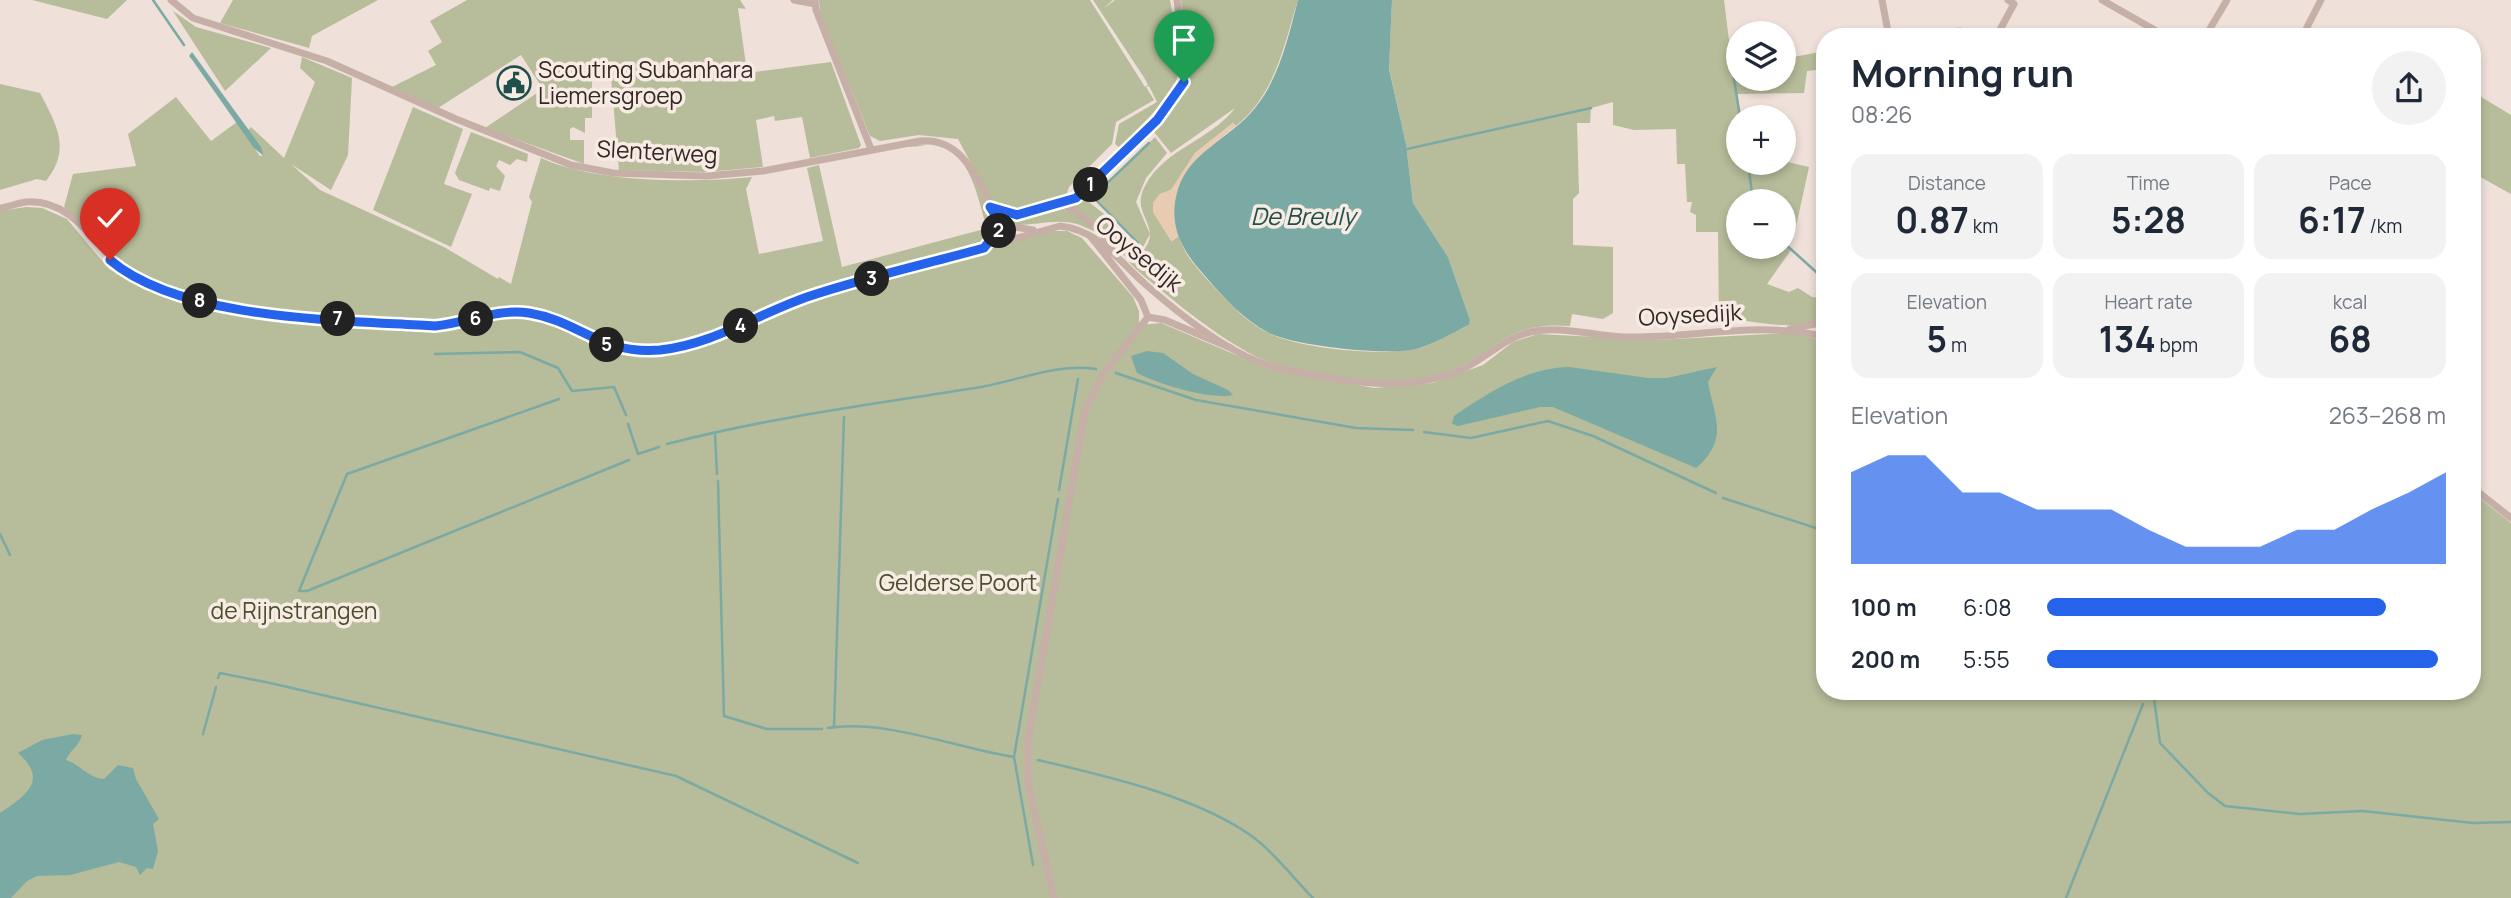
<!DOCTYPE html>
<html lang="en">
<head>
<meta charset="utf-8">
<style>
	:root { --surface:#fff; --page:#f2f2f3; --text:#1f2937; --muted:#747a83; --accent:#2563eb }
	body { margin:0; font-family:Manrope,sans-serif; background:var(--page); color:var(--text); height:100vh; display:flex; flex-direction:column; font-size:26px; white-space:nowrap }
	* { box-sizing:border-box; margin:0 }
	p { font-size:23px; color:var(--muted) }
	.icon { flex:none; width:38px; height:38px; fill:none; stroke:currentColor; stroke-width:2; stroke-linecap:round; stroke-linejoin:round }
	.map { position:relative; flex:1; overflow:hidden }
	.sheet { position:absolute; left:1816px; top:28px; width:665px; height:672px; display:flex; flex-direction:column; background:var(--surface); border-radius:28px; box-shadow:0 4px 10px #0003 }
	.sheet>* { flex:none }
	.controls { position:absolute; left:1726px; top:21px; display:grid; gap:14px }
	.controls a { display:grid; place-items:center; width:70px; height:70px; border-radius:50%; background:var(--surface); box-shadow:0 4px 10px #0003; font-size:35px }
	.pin { position:absolute; display:grid; place-items:center; width:60px; height:60px; color:#fff; margin:-72px -30px; border-radius:50% 50% 50% 0; rotate:-45deg; box-shadow:0 0 7px #0007 }
	.pin .icon { rotate:45deg }
	.km { position:absolute; width:35px; height:35px; margin:-18px; border-radius:50%; background:#222; color:#fff; font-size:19px; line-height:35px; text-align:center }
	.round { display:grid; place-items:center; flex:none; width:74px; height:74px; border-radius:37px; background:var(--page) }
	.headline { display:flex; align-items:center; justify-content:space-between; height:119px; padding:0 35px }
	h1 { font-size:38px; font-weight:700; line-height:52px }
	.figures { display:grid; grid-template-columns:repeat(3,1fr); gap:10px; height:119px; padding:7px 35px }
	.figures div { display:grid; align-content:center; border-radius:18px; background:var(--page); text-align:center }
	.figures b { font-size:35px; font-weight:700 }
	.figures small { font-size:19px; font-weight:400 }
	.figures p { font-size:19px }
	.chart { height:196px; padding:14px 35px }
	.chart p { display:flex; justify-content:space-between }
	.chart svg { width:100%; height:126px; margin-top:7px; fill:var(--accent); opacity:.7 }
	ul { padding:0 35px; list-style:none; font-size:23px }
	li { display:grid; grid-template-columns:112px 84px 1fr; align-items:center; height:52px }
	li i { height:18px; border-radius:9px; background:var(--accent) }
	.map>svg:first-child { display:block }
	.green { fill:#b7bc9a }
	.sand { fill:#e9cbb1 }
	.water { fill:#7aaaa3 }
	.lines { fill:none; stroke-linecap:round; stroke-linejoin:round }
	.stream { stroke:#7aaaa3; stroke-width:2.5 }
	.street { stroke:#c6afa6; stroke-width:7 }
	.route-casing { stroke:#fff; stroke-width:14 }
	.route { stroke:#2563eb; stroke-width:9 }
	.labels { text-anchor:middle; stroke-width:7; stroke-linejoin:round; paint-order:stroke }
	.poi-label { font-size:23px; fill:#322826; stroke:#f7ebe4; text-anchor:start }
	.street-label { font-size:23px; fill:#322826; stroke:#f7ebe4 }
	.park-label { font-size:23px; fill:#484f2c; stroke:#f7ebe4 }
	.water-label { font-size:24px; font-style:italic; fill:#1f504b; stroke:#f7ebe4 }
</style>
</head>
<body>
<div class="map">
<svg width="2511" height="898" viewBox="0 0 2511 898">
	<rect width="100%" height="100%" fill="#efe0d9"/>
	<g class="green">
		<path d="M32 0H127L107 19Z"/>
		<path d="M233 0H378L312 36 309 48 220 23Z"/>
		<path d="M467 0H740L746 9 738 8 746 65 739 66 740 74 831 62 861 145 859 148 810 158 802 117 775 121 774 116 756 120 763 167 706 172 619 170 611 77 592 80V118H585V133L573 127 570 129V140H584V164L485 128 543 89 521 55 438 108 390 88 436 65 428 51 442 42 430 21Z"/>
		<path d="M819 0H1090L1145 87 1148 85 1145 79 1093 0H1113L1103 9 1115 0H1170C1177 39 1189 78 1161 110H1156L1120 148 1115 144 1119 124 1157 102 1149 86 1146 87 1154 100 1116 122 1112 144 1069 187 1065 199C1040 205 1011 220 990 199L958 139 919 135 880 141 870 136 820 13Z"/>
		<path d="M1181 0H1298C1284 45 1275 95 1236 126L1233 123 1195 153 1171 190 1160 194 1153 203V212L1172 241 1179 236C1185 258 1200 271 1215 288 1232 306 1249 325 1273 335 1305 349 1381 356 1415 349 1434 345 1452 333 1469 325L1470 320 1448 257 1413 203 1406 144 1389 68 1392 0H1724L1732 65 1738 68V79H1783V59L1825 51V69L1807 71 1804 93 1737 94 1741 117H1738V163L1783 161 1809 167 1795 231 1783 229V201H1738V247H1783V243L1791 250 1767 284 1789 292 1798 288 1812 297 1825 298V314C1805 336 1745 319 1719 317L1718 232H1696V215L1690 212 1692 202H1687L1685 164H1677L1676 129 1634 130 1613 125V102L1591 108 1590 123H1577L1579 193 1573 199V245L1613 247V313L1603 319 1572 314 1570 326C1503 321 1499 353 1445 373 1398 390 1325 378 1277 365 1234 352 1172 300 1137 270 1128 262 1121 250 1113 242 1106 236 1089 229 1080 225 1060 217 1033 226 1012 225L997 212C1018 228 1062 208 1084 198L1104 214 1153 266 1143 251C1164 226 1129 214 1145 186 1165 148 1210 141 1235 108L1171 153 1154 132C1172 108 1193 87 1190 55 1188 36 1182 19 1181 0Z"/>
		<path d="M173 11 196 27 271 48 225 91Z"/>
		<path d="M302 57 352 78 348 155 331 190 291 164 320 190 444 247 498 279 499 277 511 284 532 202 529 197 541 158C594 183 693 183 752 177L746 189 759 254 823 241 807 168 819 165 842 267 984 229 986 225C978 199 970 151 937 145 926 143 914 149 905 146 952 140 960 151 980 191 986 203 994 214 998 226L991 237 973 248C915 265 856 276 800 297 754 314 721 336 671 345 602 357 580 314 520 309 492 307 466 323 437 323 366 323 182 310 127 270 111 259 100 242 87 228 80 220 71 214 64 207L73 174 136 166 128 134 176 97 211 141 237 122 260 156 264 155 248 130 251 127 284 158 315 82 300 68Z"/>
		<path d="M0 84 40 93C56 124 72 149 46 181L37 179 0 190Z"/>
		<path d="M2473 92 2511 115V194L2473 173Z"/>
		<path d="M413 107 463 129 444 184 472 194 451 247 373 210Z"/>
		<path d="M471 132 528 154 527 162 517 159 510 165 499 160 496 166 505 176 500 191 490 188 489 191 459 180 455 173Z"/>
		<path d="M1155 137 1167 153 1146 178 1136 202 1150 234 1143 247 1095 198Z"/>
		<path d="M26 207 42 208 67 219 109 269 164 297 241 313 436 330C447 329 458 329 468 326 486 322 501 313 520 315 571 319 595 357 656 352 715 348 761 313 816 296 892 272 970 253 1047 231H1067L1082 238 1133 297 1139 311V325L1161 323 1269 369 1374 388 1433 383 1483 365 1513 342 1538 334 1655 340 1791 333 1825 341V691H2473V493L2511 523V898H0V211Z"/>
	</g>
	<path class="sand" d="M1233 123 1236 126C1197 156 1165 183 1179 236L1171 241 1153 212V203L1160 194 1171 190 1195 153Z"/>
	<g class="water">
		<path d="M1298 0H1392L1389 69 1406 144 1413 203 1448 257 1470 320 1469 325C1452 333 1435 344 1416 349 1388 356 1295 346 1269 333 1244 320 1225 299 1206 277 1185 254 1169 230 1176 197 1185 152 1230 140 1255 108 1279 79 1289 35 1298 0Z"/>
		<path d="M192 52 261 147 264 156 254 148 193 61 189 56Z"/>
		<path d="M1147 351 1163 353 1193 374 1228 390 1233 395C1210 400 1158 384 1137 373L1131 356Z"/>
		<path d="M1569 367 1648 378H1667L1717 367 1708 382C1714 417 1730 439 1696 468L1553 407H1540L1458 426 1452 424 1454 416C1490 392 1526 368 1569 367Z"/>
		<path d="M73 734 82 735C79 747 70 750 66 760 81 765 88 778 104 779L118 765 133 768 136 779 159 819 153 824 158 851 153 869 147 868 140 875 136 867 119 862 70 875 37 876 27 881 11 898H0V813C26 796 49 780 18 753L42 740Z"/>
	</g>
	<g class="lines">
		<g class="stream">
			<path d="M153 0 184 45"/>
			<path d="M1732 66 1740 117"/>
			<path d="M1407 149 1591 108"/>
			<path d="M1748 163 1753 201"/>
			<path d="M1783 242 1825 280"/>
			<path d="M1138 243 1093 197 1149 143"/>
			<path d="M435 354 520 352 558 368 572 391 614 387 626 415"/>
			<path d="M1116 373 1196 400 1356 428 1413 430"/>
			<path d="M559 399 347 474 299 591H307L629 460"/>
			<path d="M628 424 638 454 659 447"/>
			<path d="M1424 432 1471 438 1548 421 1593 436 1716 493"/>
			<path d="M715 434 717 474"/>
			<path d="M667 444C771 417 875 404 981 387 1020 380 1057 363 1096 369"/>
			<path d="M718 481 724 716 767 729H822"/>
			<path d="M1059 490 1078 379"/>
			<path d="M1723 498 1825 531"/>
			<path d="M0 534 10 555"/>
			<path d="M218 678 220 673 270 683 676 776 858 863"/>
			<path d="M2153 691 2160 743 2208 793 2225 806 2300 814 2363 811 2473 823 2511 822"/>
			<path d="M834 727 844 417"/>
			<path d="M828 728C886 719 956 748 1014 757L1058 499"/>
			<path d="M203 734 216 687"/>
			<path d="M1014 757 1033 865"/>
			<path d="M1038 760C1106 776 1196 796 1253 837 1276 854 1293 878 1313 898"/>
			<path d="M2066 898 2143 704"/>
		</g>
		<g class="street">
			<path d="M171 0 193 18 327 61 456 119 571 165 613 173 706 176 763 171 920 141C969 137 980 191 1002 225L1033 230"/>
			<path d="M794 0 815 4"/>
			<path d="M815 0 816 10 871 149"/>
			<path d="M1882 0 1889 37"/>
			<path d="M2102 0 2167 37"/>
			<path d="M1898 37 1960 31 1979 37"/>
			<path d="M1996 37 2014 4 2008 0"/>
			<path d="M2205 37 2227 0"/>
			<path d="M2302 37 2321 0"/>
			<path d="M1064 203 1098 228 1114 253"/>
			<path d="M990 207 1017 215 1076 198 1157 120 1172 101 1186 75 1177 0"/>
			<path d="M0 208C9 207 17 203 26 202 81 198 101 263 145 284 223 320 349 320 435 326L460 324 512 311 543 317 606 345 625 349 662 350 720 336 809 296 1060 226C1098 230 1118 260 1145 284 1178 313 1235 359 1279 368 1339 380 1402 395 1461 370 1485 359 1504 338 1530 332 1560 325 1595 336 1625 337 1691 339 1760 320 1825 337"/>
			<path d="M1091 237 1141 300 1148 317 1165 320 1231 348"/>
			<path d="M985 247 1002 225"/>
			<path d="M1790 329 1825 322"/>
			<path d="M2473 488 2511 518"/>
			<path d="M1054 898 1028 783V740L1085 410 1104 373 1148 317"/>
		</g>
	</g>
	<g class="lines">
		<defs>
			<path id="route" d="M110 260C182 321 343 320 435 326 467 323 497 308 529 313 580 321 600 355 660 350 715 344 759 313 810 296 867 277 926 264 984 248L1002 225 990 207 1017 215 1076 198 1157 120 1184 82"/>
		</defs>
		<use href="#route" class="route-casing"/>
		<use href="#route" class="route"/>
	</g>
	<defs>
		<symbol id="civic-ring" viewBox="-11 -11 22 22"><circle r="9.5" fill="#f7ebe4" stroke="#1f504b" stroke-width="1.5"/><path d="M-.6-6.5H3V-4.5H.6V-3L4-1V1h2V6H-6V1h2V-1L-.6-3ZM-1.2 2.5V6h2.4V2.5Z" fill="#1f504b"/></symbol>
	</defs>
	<g fill-rule="evenodd">
		<use href="#civic-ring" x="495" y="64" width="38" height="38"/>
	</g>
	<g class="labels">
		<g class="poi-label">
			<text x="538" y="78">Scouting Subanhara<tspan x="538" dy="26">Liemersgroep</tspan></text>
		</g>
		<g class="street-label">
			<text transform="translate(657 152) rotate(3)" y="8">Slenterweg</text>
			<text transform="translate(1139 254) rotate(39)" y="8">Ooysedijk</text>
			<text transform="translate(1690 315) rotate(-3)" y="8">Ooysedijk</text>
		</g>
		<g class="park-label">
			<text x="958" y="591">Gelderse Poort</text>
			<text x="294" y="619">de Rijnstrangen</text>
		</g>
		<g class="water-label">
			<text x="1303" y="225">De Breuly</text>
		</g>
	</g>
</svg>
<div class="controls">
<a><svg class="icon" aria-label="layers" viewBox="0 0 24 24"><path d="M12 4l9 5-9 5-9-5zM3 14l9 5 9-5"/></svg></a>
<a>+</a>
<a>−</a>
</div>
<div class="pin" style="left:1184px;top:82px;background:#1e9e55"><svg class="icon" aria-label="arrive" viewBox="0 0 24 24"><path d="M6 21V4h12l-3 4 3 4H6"/></svg></div>
<div class="pin" style="left:110px;top:260px;background:#d93025"><svg class="icon" aria-label="check" viewBox="0 0 24 24"><path d="M5 12l5 5 9-10"/></svg></div>
<b class="km" style="left:1091px;top:185px">1</b>
<b class="km" style="left:999px;top:231px">2</b>
<b class="km" style="left:872px;top:279px">3</b>
<b class="km" style="left:741px;top:326px">4</b>
<b class="km" style="left:607px;top:345px">5</b>
<b class="km" style="left:476px;top:319px">6</b>
<b class="km" style="left:338px;top:319px">7</b>
<b class="km" style="left:200px;top:301px">8</b>
<section class="sheet">
<div class="headline"><div><h1>Morning run</h1><p>08:26</p></div><a class="round"><svg class="icon" aria-label="share" viewBox="0 0 24 24"><path d="M12 15V3M7 8l5-5 5 5M5 13v7h14v-7"/></svg></a></div>
<div class="figures">
<div><p>Distance</p><b>0.87<small> km</small></b></div>
<div><p>Time</p><b>5:28</b></div>
<div><p>Pace</p><b>6:17<small> /km</small></b></div>
</div>
<div class="figures">
<div><p>Elevation</p><b>5<small> m</small></b></div>
<div><p>Heart rate</p><b>134<small> bpm</small></b></div>
<div><p>kcal</p><b>68</b></div>
</div>
<div class="chart"><p><span>Elevation</span>263–268 m</p>
<svg viewBox="0 0 160 44" preserveAspectRatio="none"><path d="M0 44V12L10 6L20 6L30 19L40 19L50 25L60 25L70 25L80 32L90 38L100 38L110 38L120 32L130 32L140 25L150 19L160 12V44z"/></svg>
</div>
<ul>
<li><b>100 m</b>6:08<i style="width:85%"></i></li>
<li><b>200 m</b>5:55<i style="width:98%"></i></li>
</ul>
</section>
</div>
</body>
</html>
